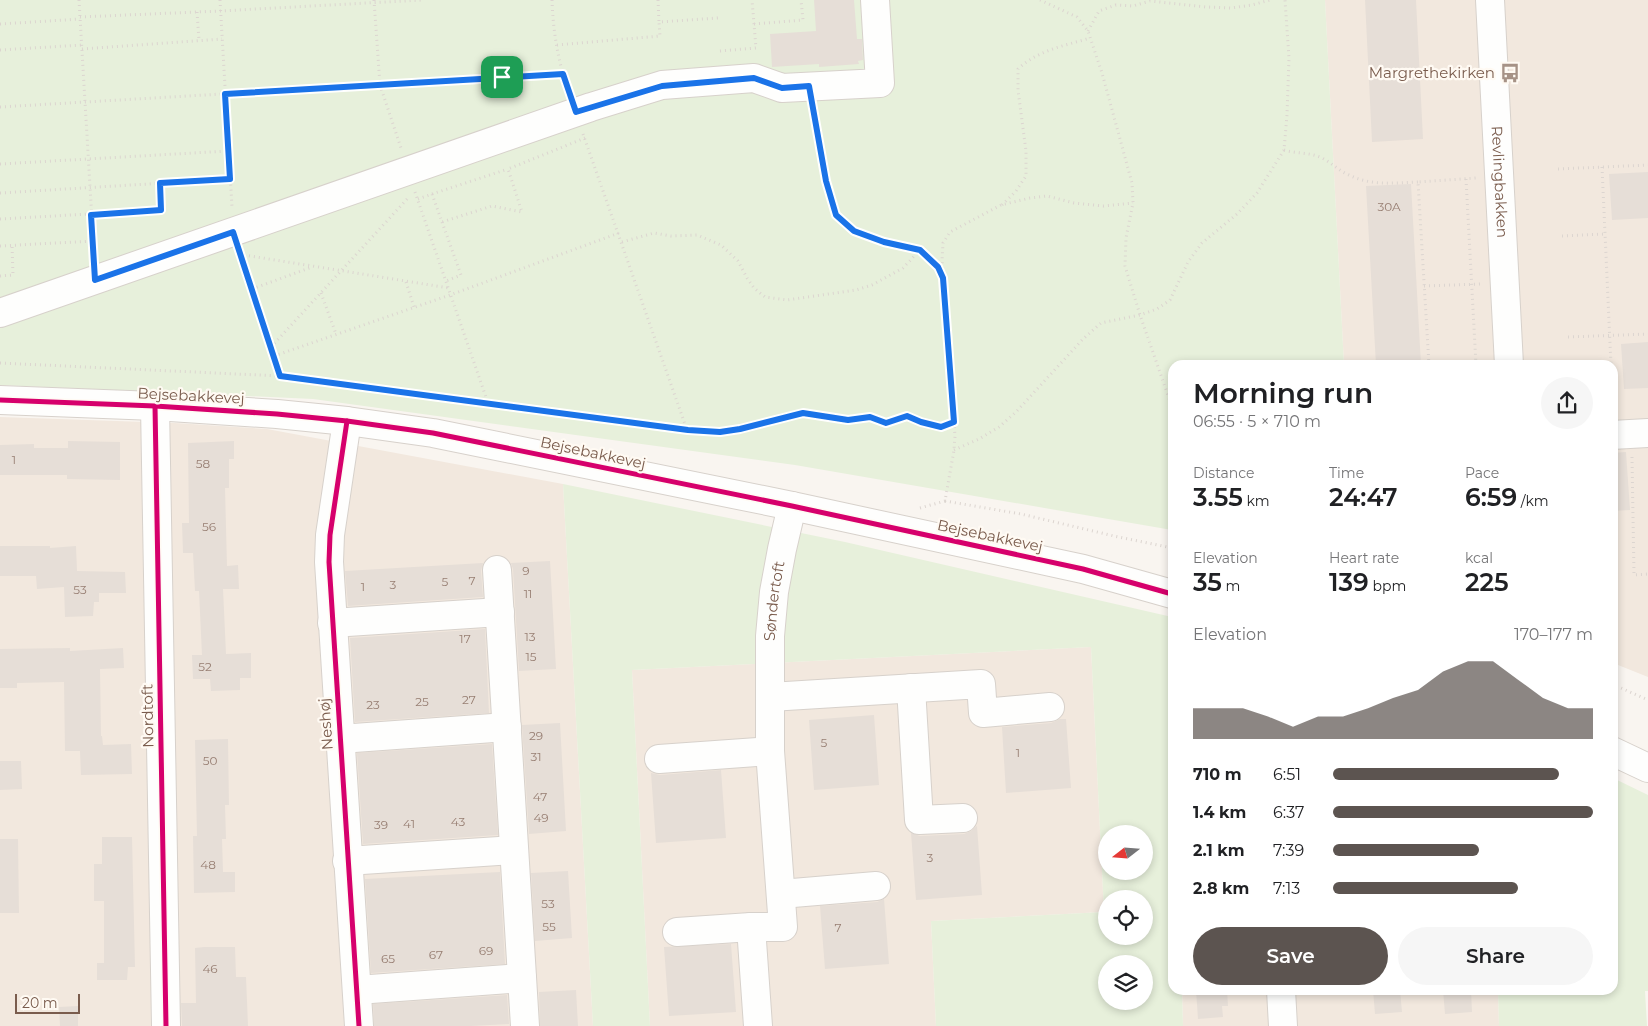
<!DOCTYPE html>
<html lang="en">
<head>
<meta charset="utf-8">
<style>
	:root { --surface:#fff; --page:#f6f6f6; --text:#202124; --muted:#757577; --accent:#5c5450 }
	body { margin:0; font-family:Montserrat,sans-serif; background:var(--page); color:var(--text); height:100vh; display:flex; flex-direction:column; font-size:19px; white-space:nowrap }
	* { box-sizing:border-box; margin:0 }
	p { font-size:16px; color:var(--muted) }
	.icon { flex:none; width:28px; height:28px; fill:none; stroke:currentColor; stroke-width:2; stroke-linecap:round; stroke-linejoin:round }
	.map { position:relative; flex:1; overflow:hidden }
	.side { position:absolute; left:1168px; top:360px; width:450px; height:635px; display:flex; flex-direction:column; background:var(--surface); border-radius:15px; box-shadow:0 2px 8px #0003 }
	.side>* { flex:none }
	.needle { width:32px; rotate:253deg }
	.tools { position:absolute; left:1098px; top:825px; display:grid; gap:10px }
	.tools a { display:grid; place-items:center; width:55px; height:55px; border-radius:50%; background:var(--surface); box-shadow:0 2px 8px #0003; font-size:25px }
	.scale { position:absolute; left:15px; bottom:12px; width:65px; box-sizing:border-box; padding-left:5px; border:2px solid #7a5c4d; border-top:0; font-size:14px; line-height:18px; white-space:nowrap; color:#7a5c4d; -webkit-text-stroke:4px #fffaf3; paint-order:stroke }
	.pin { position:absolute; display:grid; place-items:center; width:42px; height:42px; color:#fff; margin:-21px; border-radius:10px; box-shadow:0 2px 8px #0006 }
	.round { display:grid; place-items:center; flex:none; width:52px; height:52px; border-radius:26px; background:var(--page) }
	.overview { display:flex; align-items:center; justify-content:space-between; height:85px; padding:0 25px }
	h1 { font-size:28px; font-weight:600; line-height:38px }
	.figures { display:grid; grid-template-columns:repeat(3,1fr); gap:8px; height:85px; padding:5px 25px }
	.figures div { display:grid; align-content:center }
	.figures b { font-size:25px; font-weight:600 }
	.figures small { font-size:14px; font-weight:400 }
	.figures p { font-size:14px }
	.chart { height:140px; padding:10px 25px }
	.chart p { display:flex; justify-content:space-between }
	.chart svg { width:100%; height:90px; margin-top:5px; fill:var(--accent); opacity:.7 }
	.action { display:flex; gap:10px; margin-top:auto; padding:10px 25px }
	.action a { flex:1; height:58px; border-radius:30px; background:var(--accent); color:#fff; font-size:20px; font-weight:600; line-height:58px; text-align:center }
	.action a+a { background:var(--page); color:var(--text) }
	ul { padding:0 25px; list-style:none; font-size:16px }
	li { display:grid; grid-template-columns:80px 60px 1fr; align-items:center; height:38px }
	li i { height:12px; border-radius:6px; background:var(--accent) }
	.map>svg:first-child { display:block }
	.residential { fill:#f2e8de }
	.green { fill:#e7f0db; fill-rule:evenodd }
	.building { fill:#e6ded7 }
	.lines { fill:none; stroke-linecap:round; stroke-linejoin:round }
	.minor-casing { stroke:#d7d1cb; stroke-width:30 }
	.path { stroke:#dcd5d0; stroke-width:3; stroke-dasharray:1 4; stroke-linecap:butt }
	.minor { stroke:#fefefd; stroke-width:28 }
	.cycleway-casing { stroke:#fffaf3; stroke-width:8 }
	.cycleway { stroke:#d6006c; stroke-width:5 }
	.route-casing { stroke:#fff; stroke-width:10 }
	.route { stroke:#1a73e8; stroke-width:6 }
	.labels { text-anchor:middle; stroke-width:4.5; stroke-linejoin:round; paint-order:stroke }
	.number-label { font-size:12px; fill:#977e72 }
	.poi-label { font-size:15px; fill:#7a5c4d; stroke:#fffaf3; text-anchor:end }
	.street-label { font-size:15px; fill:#7a5c4d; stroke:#fffaf3 }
</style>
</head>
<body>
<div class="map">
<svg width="1648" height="1026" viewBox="0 0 1648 1026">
	<rect width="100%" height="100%" fill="#f9f5f0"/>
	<g class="residential">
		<path d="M1325 0H1648V677L1613 663 1612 365H1344Z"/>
		<path d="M0 417 175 423 267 429 563 484 593 1026H0Z"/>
		<path d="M1091 647 1104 912 931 921 936 1026H650L632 670Z"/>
		<path d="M1182 990H1498L1499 1026H1183Z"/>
	</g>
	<g class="green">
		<path d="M0 0H1325L1344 365H1172V530L795 465 313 399 0 385Z"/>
		<path d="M563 484 845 542 1172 617V990H1182L1183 1026H936L931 921 1104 912 1091 647 632 670 650 1026H593ZM1106 834H1144V871H1106ZM1106 899H1144V936H1106ZM1106 964H1144V1001H1106Z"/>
		<path d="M1613 778 1648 795V991H1645L1647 1026H1499L1498 990H1612Z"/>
	</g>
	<g class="building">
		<path d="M814 0H854L857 39H862L863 60 858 61 859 64 819 67V64L772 67 770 34 816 31Z"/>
		<path d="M1365 0H1416L1423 139 1372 142Z"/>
		<path d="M1648 172V218L1612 220 1609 174Z"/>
		<path d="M1411 184 1421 365H1376L1366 186Z"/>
		<path d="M1648 342V388L1624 389 1621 344Z"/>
		<path d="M68 441 120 442V480L67 479V475H0V445L34 444V448H68Z"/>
		<path d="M234 441V459H229V488H225L227 566 238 565 239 589H223L226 654 251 653V678H240V690L211 691 210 679H193L192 655H202L199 591H195L193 553H183L182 523H189L188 443Z"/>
		<path d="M1626 452 1630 510 1612 511V453Z"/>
		<path d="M0 546H50V548L76 546 77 571 125 572 126 593H99V602H94L93 616 65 617 64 587 37 589 36 576H0Z"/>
		<path d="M550 561 556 669 519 671 513 569 511 563Z"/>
		<path d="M483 563 481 571 483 597 348 606 345 571Z"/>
		<path d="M485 629 489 713 355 722 350 638Z"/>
		<path d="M70 648V651L123 648 124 668 100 669 101 736H102L103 745 131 744 132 774 81 775 80 751H65L64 682 17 683V688H0V649Z"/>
		<path d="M874 715 879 785 814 790 809 720Z"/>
		<path d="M1060 719H1066L1071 788 1006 793 1002 727 1051 723Z"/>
		<path d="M560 723 566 831 529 834 522 725Z"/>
		<path d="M228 739 229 805H225L226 839H222L223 872H235V892L194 893 193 836H197L195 740Z"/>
		<path d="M492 744 498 835 363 844 357 753Z"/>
		<path d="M0 761H21L22 789 0 790Z"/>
		<path d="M721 770 726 838 656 843 651 773 660 775Z"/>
		<path d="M977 826 982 895 916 900 911 833 920 836 964 834 971 831Z"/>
		<path d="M102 837H132L135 967H128L127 980H97V963H104V901H94V864H102Z"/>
		<path d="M0 839H18L19 913H0Z"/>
		<path d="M568 871 572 938 535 941 531 873Z"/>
		<path d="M500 872 505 964 371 973 365 879Z"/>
		<path d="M884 899 889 964 825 969 820 906 877 902Z"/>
		<path d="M731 944 736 1012 669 1016 664 947Z"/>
		<path d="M204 947H235L236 977H246L248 1026H182L181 1003H196L195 948Z"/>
		<path d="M576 990 578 1026H540L539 992Z"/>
		<path d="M1196 990H1227L1228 1006H1222L1223 1017 1198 1019Z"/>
		<path d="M1373 990H1400L1402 1012 1375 1014Z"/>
		<path d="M1443 990H1471L1472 1012 1445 1014Z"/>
		<path d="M507 995 509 1024 471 1026H374L373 1004Z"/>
		<path d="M78 1006V1026H60L59 1007Z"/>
	</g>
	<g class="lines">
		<defs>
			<g id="minor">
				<path id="s1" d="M1490 0 1509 365"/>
				<path d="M0 313 591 107 662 85 754 78 782 88 880 83 875 0"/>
				<path d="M0 400 155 406 277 414 347 421 433 433 792 506 1083 569 1172 594"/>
				<path d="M155 406 166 1026"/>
				<path d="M347 421 330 535 329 562 359 1026"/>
				<path d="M1612 435 1648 433"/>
				<path d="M497 570 525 1026"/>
				<path d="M332 623 500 612"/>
				<path d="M911 688 919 820 963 818"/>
				<path d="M770 697 981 684 983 713 1050 707"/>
				<path d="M340 739 507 727"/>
				<path d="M1612 751 1648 768"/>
				<path d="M659 759 770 751"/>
				<path d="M347 861 514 850"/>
				<path d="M781 894 876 886"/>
				<path d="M677 932 751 927"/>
				<path d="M357 990 522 978"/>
				<path d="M1281 990 1283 1026"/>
				<path id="s2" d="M758 1026 751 927H783L770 751V636L774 592 782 549 792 506"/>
			</g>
		</defs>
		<use href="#minor" class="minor-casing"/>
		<g class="path">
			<path d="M79 0 94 254"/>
			<path d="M220 0 232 207"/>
			<path d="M374 0 380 85 401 148"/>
			<path d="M552 0C553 31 558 61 568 90"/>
			<path d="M658 0 659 22 718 18"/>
			<path d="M1040 0 1077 17 1088 31 1102 73 1132 183 1133 203 1126 238 1125 266 1140 315 1172 407"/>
			<path d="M197 12 199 40"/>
			<path d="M80 17 220 11 422 0"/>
			<path d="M0 24 80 19"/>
			<path d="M754 24 803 20 801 0"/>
			<path d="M1088 31 1099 11 1116 5 1133 6 1150 1 1206 7 1231 8 1252 5 1270 0"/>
			<path d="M557 45 660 36 659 22"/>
			<path d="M82 49 222 39"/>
			<path d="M0 50 82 45"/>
			<path d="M720 51 756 48 752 0"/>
			<path d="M0 107 563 74"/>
			<path d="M814 110 826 181 836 215 853 231 885 242 920 250 938 267 942 275"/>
			<path d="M583 134 687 430"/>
			<path d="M1284 150C1297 154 1310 152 1322 158 1332 163 1339 171 1349 175 1371 186 1394 183 1418 182"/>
			<path d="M0 164 228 151"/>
			<path d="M1602 167 1611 365"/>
			<path d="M1558 169 1648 165"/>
			<path d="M1466 179 1476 365"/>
			<path d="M415 192 488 403"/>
			<path d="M0 193 230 179"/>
			<path d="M432 194 508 169"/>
			<path d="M418 199 432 194 442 222 492 206 522 212 508 169 585 138"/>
			<path d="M1002 205 1016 191 1026 176V151L1018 90V69C1038 50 1064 46 1090 38"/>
			<path d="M0 219 161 210 160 183"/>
			<path d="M442 222 461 275 446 281"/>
			<path d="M1562 236 1605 234"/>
			<path d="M622 242 654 233 671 236 697 235 721 245 738 261 747 278 754 288 765 297 787 300 856 290 872 285 903 268 920 250"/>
			<path d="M0 246 93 241"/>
			<path d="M240 254 280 376"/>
			<path d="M244 255 449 288"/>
			<path d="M0 276 13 275 12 245"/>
			<path d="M406 282 414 307"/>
			<path d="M1424 286 1481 284"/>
			<path d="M252 289 312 267"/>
			<path d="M321 293 336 334"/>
			<path d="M1568 337 1648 334"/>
			<path d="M271 347 409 197"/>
			<path d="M274 356 450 295 619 233"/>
			<path d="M0 363 280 376 687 430 720 432 740 429 803 413 848 420 870 417 886 423 907 416 921 422 941 427 954 422"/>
			<path d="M1429 365 1418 182 1476 178"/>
			<path d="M1612 388 1614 410H1616"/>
			<path d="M954 450 979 439 999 427 1016 412 1083 339 1101 323 1140 315 1157 309 1170 300 1188 262 1202 243 1237 214 1257 193 1284 150 1287 115 1289 58 1285 0"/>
			<path d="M1632 457 1634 575 1648 574"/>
			<path d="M945 501 1021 514 1114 536 1172 548"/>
			<path d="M920 508 945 501 954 450 955 436 942 260 943 243 950 232 1001 205 1030 198 1047 196 1074 203 1103 206 1133 203"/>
			<path d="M1612 684 1648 700"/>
		</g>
		<use href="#minor" class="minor"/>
		<defs>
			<g id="cycleway">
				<path d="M0 400 155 406 277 414 347 421 433 433 792 506 1083 569 1172 594"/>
				<path d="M155 406 166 1026"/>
				<path d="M347 421 330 535 329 562 359 1026"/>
			</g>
		</defs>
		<use href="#cycleway" class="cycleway-casing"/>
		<use href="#cycleway" class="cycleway"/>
	</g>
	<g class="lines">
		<defs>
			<path id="route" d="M563 74 576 112 662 86 754 78 782 88 809 86 826 181 836 215 854 231 884 242 920 250 938 267 943 278 954 422 941 427 921 422 907 416 886 423 870 417 848 420 803 413 740 429 720 432 688 430 280 376 233 232 95 280 91 215 161 210 160 183 230 179 225 94Z"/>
		</defs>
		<use href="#route" class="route-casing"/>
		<use href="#route" class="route"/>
	</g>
	<defs>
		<symbol id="bus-bare" viewBox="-9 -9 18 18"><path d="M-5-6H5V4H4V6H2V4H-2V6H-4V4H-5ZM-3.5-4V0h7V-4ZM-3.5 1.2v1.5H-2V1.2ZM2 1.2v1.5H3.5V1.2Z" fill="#a69286" stroke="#fffaf3" stroke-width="2.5" paint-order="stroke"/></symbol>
	</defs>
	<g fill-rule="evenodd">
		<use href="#bus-bare" x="1496" y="59" width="28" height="28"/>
	</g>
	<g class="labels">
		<g class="number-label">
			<text x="1389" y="211">30A</text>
			<text x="14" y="464">1</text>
			<text x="203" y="468">58</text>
			<text x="209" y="531">56</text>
			<text x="526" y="575">9</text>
			<text x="472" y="585">7</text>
			<text x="445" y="586">5</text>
			<text x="393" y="589">3</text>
			<text x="363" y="591">1</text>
			<text x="80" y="594">53</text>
			<text x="528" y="598">11</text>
			<text x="530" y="641">13</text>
			<text x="465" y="643">17</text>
			<text x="531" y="661">15</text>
			<text x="205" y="671">52</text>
			<text x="469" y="704">27</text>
			<text x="422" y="706">25</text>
			<text x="373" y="709">23</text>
			<text x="536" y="740">29</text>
			<text x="824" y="747">5</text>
			<text x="1018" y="757">1</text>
			<text x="536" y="761">31</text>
			<text x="210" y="765">50</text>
			<text x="540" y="801">47</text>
			<text x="541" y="822">49</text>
			<text x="458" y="826">43</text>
			<text x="409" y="828">41</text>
			<text x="381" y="829">39</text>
			<text x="930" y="862">3</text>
			<text x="208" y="869">48</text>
			<text x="548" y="908">53</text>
			<text x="549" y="931">55</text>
			<text x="838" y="932">7</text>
			<text x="486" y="955">69</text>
			<text x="436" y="959">67</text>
			<text x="388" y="963">65</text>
			<text x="210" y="973">46</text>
		</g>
		<g class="poi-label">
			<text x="1495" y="78">Margrethekirken</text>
		</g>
		<g class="street-label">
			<text dy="5" stroke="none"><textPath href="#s1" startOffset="182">Revlingbakken</textPath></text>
			<text transform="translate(191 396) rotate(3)" y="5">Bejsebakkevej</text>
			<text transform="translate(593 453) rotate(12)" y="5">Bejsebakkevej</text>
			<text transform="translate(990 536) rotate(12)" y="5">Bejsebakkevej</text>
			<text dy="5" stroke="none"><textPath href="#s2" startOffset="458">Søndertoft</textPath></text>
			<text transform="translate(148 716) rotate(-91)" y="5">Nordtoft</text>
			<text transform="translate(326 724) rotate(-94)" y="5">Neshøj</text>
		</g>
	</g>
</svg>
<div class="tools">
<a><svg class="needle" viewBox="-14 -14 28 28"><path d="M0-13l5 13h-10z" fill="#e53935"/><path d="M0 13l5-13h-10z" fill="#757577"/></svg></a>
<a><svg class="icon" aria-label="locate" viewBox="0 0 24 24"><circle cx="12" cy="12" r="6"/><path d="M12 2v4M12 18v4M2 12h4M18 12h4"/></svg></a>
<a><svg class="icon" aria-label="layers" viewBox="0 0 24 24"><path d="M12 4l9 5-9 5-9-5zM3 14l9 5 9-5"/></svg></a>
</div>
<div class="scale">20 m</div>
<div class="pin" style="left:502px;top:77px;background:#1e9e55"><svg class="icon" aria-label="arrive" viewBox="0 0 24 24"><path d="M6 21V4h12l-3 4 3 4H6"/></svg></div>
<section class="side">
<div class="overview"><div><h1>Morning run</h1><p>06:55 · 5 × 710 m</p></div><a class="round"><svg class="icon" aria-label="share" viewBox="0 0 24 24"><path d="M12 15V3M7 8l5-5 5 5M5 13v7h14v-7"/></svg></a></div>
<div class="figures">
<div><p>Distance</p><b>3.55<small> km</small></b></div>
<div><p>Time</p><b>24:47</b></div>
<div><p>Pace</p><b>6:59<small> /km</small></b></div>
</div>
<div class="figures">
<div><p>Elevation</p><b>35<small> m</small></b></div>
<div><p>Heart rate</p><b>139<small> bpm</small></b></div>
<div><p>kcal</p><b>225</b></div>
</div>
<div class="chart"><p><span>Elevation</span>170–177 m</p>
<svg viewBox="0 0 160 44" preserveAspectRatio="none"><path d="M0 44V29L10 29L20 29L30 33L40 38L50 33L60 33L70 29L80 24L90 20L100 11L110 6L120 6L130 15L140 24L150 29L160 29V44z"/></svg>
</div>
<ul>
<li><b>710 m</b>6:51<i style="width:87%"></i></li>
<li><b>1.4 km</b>6:37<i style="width:100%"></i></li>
<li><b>2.1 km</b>7:39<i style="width:56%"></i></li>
<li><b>2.8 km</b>7:13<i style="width:71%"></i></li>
</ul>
<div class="action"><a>Save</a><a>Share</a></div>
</section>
</div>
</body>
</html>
